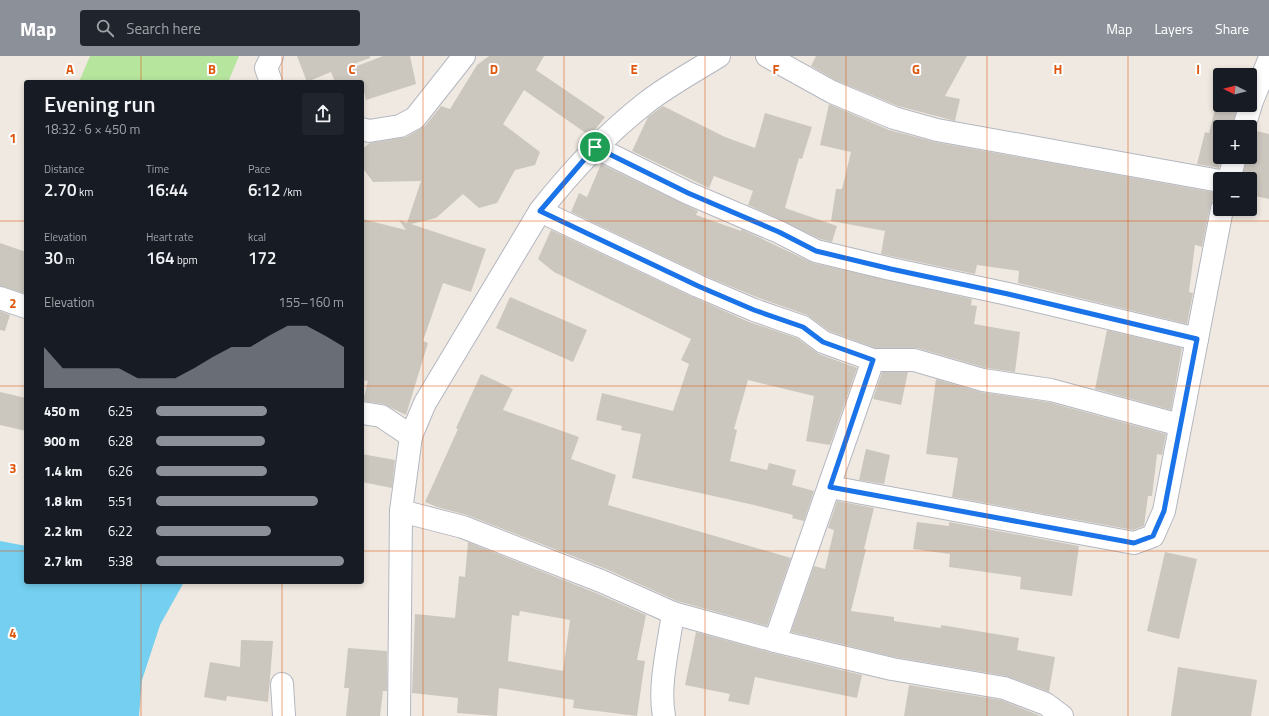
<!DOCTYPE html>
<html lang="en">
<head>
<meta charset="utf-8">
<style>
	:root { --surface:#171b24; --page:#20242c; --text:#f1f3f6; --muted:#9ea1a6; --accent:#8c9099 }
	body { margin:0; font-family:"Titillium Web",sans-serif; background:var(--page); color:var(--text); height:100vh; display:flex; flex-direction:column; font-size:15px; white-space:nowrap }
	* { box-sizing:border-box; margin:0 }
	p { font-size:13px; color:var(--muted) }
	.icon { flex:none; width:22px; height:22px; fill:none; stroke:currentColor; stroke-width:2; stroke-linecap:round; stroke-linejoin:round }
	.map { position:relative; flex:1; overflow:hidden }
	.details { position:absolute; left:24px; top:24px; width:340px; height:504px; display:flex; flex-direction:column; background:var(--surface); border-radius:4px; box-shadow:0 2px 6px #0003 }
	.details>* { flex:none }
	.needle { width:26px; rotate:276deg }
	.fabs { position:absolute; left:1213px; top:12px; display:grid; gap:8px }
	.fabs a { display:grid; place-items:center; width:44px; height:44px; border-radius:4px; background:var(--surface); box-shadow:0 2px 6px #0003; font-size:20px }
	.pin { position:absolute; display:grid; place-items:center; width:34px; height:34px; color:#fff; margin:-17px; border:2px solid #fff; border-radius:50%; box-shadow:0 1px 4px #0007 }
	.round { display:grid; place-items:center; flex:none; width:42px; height:42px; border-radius:4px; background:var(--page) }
	.summary { display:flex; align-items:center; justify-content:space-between; height:68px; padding:0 20px }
	h1 { font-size:22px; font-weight:600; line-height:30px }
	.figures { display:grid; grid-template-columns:repeat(3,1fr); gap:6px; height:68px; padding:4px 20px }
	.figures div { display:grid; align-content:center }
	.figures b { font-size:17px; font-weight:600 }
	.figures small { font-size:11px; font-weight:400 }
	.figures p { font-size:11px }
	.chart { height:112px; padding:8px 20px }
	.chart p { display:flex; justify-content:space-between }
	.chart svg { width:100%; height:72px; margin-top:4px; fill:var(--accent); opacity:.7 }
	ul { padding:0 20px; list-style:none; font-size:13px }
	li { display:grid; grid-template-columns:64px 48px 1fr; align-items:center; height:30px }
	li i { height:10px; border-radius:5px; background:var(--accent) }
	header { display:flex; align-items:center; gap:24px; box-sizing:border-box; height:56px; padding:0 20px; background:var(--accent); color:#fff }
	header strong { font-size:19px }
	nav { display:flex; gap:22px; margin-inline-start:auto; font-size:14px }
	.search { width:280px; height:36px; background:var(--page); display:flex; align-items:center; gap:10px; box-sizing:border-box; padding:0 14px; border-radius:4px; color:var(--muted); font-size:15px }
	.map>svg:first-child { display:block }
	.green { fill:#b6e59e }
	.water { fill:#75cff0 }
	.building { fill:#cbc7bf; fill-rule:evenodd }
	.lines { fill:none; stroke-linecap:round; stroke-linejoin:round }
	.street-casing { stroke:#b4b7c1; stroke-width:24 }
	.street { stroke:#fff; stroke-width:22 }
	.route-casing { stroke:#fff; stroke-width:8 }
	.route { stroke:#1a73e8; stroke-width:5 }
	.grid { fill:none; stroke:#df570e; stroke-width:1; stroke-opacity:0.55 }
	.grid-label { font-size:13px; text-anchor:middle; font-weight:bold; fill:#df570e; stroke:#fff; stroke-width:4; stroke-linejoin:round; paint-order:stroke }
</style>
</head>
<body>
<header>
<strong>Map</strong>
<div class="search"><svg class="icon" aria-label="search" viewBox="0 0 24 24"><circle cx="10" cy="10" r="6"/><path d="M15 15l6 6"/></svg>Search here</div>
<nav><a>Map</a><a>Layers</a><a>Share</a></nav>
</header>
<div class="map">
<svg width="1269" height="660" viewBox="0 0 1269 660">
	<rect width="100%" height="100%" fill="#efe9e1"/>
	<path class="green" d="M90 0H239L228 26H79Z"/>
	<path class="water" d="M0 485 26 490V526H184L160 569 142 624 139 660H0Z"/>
	<g class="building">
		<path d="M297 0H370V2L356 7 357 10 383 0H410L416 28 366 44 362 26H335L331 16 307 26Z"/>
		<path d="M489 0H544L536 14 605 61 590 80 524 34 503 68 540 96 535 109 515 114 497 147 479 152 463 138 436 162 411 168 486 193 471 236 443 227 423 285 428 287 406 359 383 348 363 345 368 325 362 324V163L406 174 399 164 407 167 421 125 373 126 362 111V93L370 87 406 81 425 70 441 50 450 53 477 9Z"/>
		<path d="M816 0H967L945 40 960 43 955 65 898 50 837 25 811 10Z"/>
		<path d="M829 48 889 74 935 86 1218 137 1217 141 1212 145 1210 151 1202 191 1195 189 1189 236 1193 237 1187 268 1018 227 1019 215 977 209 975 218 881 198 885 175 831 165 836 133H842L851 96 820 89Z"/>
		<path d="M1216 49H1238L1232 71H1220V101H1222L1219 112 1197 108 1205 76 1209 77Z"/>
		<path d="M663 50 725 81 755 92 765 57 812 71 802 103 799 102 785 152 837 170 832 186 820 183 748 149 753 135 714 120 709 132 632 95 648 61Z"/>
		<path d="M1256 75 1269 78V143L1250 139V123H1242L1247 101H1250V82Z"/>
		<path d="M601 108 698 155 696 159 741 175V173L813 207 972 243 971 249 977 250 974 268 1020 276 1015 316 986 312 917 292H875L829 275 807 259 759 242 703 219 571 156 579 137 587 141Z"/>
		<path d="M551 174 693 241 749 266 797 282 819 298 857 312 830 389 806 385 814 340 748 324 734 373 737 374 730 405 767 414 769 407 796 414 792 429 814 435 804 465 792 462 793 459 754 449 632 422 641 378 621 374 622 370 596 364 602 337 673 355 689 308 681 304 691 283 554 216 538 203Z"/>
		<path d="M0 187 26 196V238L0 230Z"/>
		<path d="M510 241 587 274 573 306 496 272Z"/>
		<path d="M0 255 10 259 5 275 0 274Z"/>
		<path d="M1107 274 1182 292 1171 354 1095 333Z"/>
		<path d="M882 316H908L901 349 873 343Z"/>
		<path d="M481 318 513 333 503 354 579 381 571 403 616 419 608 449 791 502 767 570 677 545 606 513 467 459 437 451 425 446 458 373 456 372Z"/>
		<path d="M936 323 981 336 1048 346 1166 378 1162 399 1157 398 1152 440H1148L1144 470 1133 474 952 441 958 402 926 398Z"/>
		<path d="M0 336 26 342V375L0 369Z"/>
		<path d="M866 393 890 399 884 428 859 424Z"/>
		<path d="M362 398 395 404 392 432 362 426Z"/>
		<path d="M837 445 874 452 864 493H866L851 555 894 561V565L941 572V569L1019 582 1017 594 1055 601 1049 636 1006 620 894 601 791 576 814 510 825 513 834 474 828 472Z"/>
		<path d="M917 466 949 470V466L1079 490 1072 540 1020 533 1021 521 949 511 950 498 913 493Z"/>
		<path d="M468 486 596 537 646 559 637 604 645 605 637 660 573 652 574 644 499 632 497 660 457 657 458 642 412 637 415 558 455 562 459 520 465 521ZM520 555 570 564 563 615 508 605 512 559 519 560Z"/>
		<path d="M1165 496 1197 503 1179 583 1147 575Z"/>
		<path d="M696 576 772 597 862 619 857 642 755 621 749 649 728 645 730 638 685 629Z"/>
		<path d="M241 584 273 585 268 646 227 640 226 645 204 641 210 606 240 611Z"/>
		<path d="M348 592 387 595V635H383L380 660H346L349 632H344Z"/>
		<path d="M1178 611 1257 624 1251 660H1171Z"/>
		<path d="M909 629 1001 644 1041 660H904Z"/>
	</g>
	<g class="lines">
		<defs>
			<g id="street">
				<path d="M767 0 832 36 894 62 937 74 1220 125"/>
				<path d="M271 26 266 12 272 0"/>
				<path d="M1244 71 1252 45 1269 4"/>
				<path d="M362 73 369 75 400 70 415 62 464 0"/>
				<path d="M595 91 688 137 779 176 816 195 891 213 1008 238 1197 283"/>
				<path d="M1229 123 1235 101"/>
				<path d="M540 155 698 230 754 254 803 271 823 286 873 304H914L983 324 1051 334 1180 369"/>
				<path d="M0 242 26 251"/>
				<path d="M362 357 381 360 411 380"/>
				<path d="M830 431 1134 487 1153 480 1164 455 1222 153"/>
				<path d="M401 455 463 471 601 525 673 557 775 585 892 613 1004 632 1046 648 1062 660"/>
				<path d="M775 585 873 304"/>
				<path d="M282 628 284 660"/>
				<path d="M399 660 401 455 411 380 425 347 540 155C572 114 606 78 647 46 669 29 695 15 719 0"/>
				<path d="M664 660C658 629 669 588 673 557"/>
			</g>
		</defs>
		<use href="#street" class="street-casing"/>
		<use href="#street" class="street"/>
	</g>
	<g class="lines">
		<defs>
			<path id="route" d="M595 91 688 137 779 176 816 195 891 213 1008 238 1197 283 1164 455 1153 480 1134 487 830 431 873 304 823 286 803 271 754 254 698 230 540 155Z"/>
		</defs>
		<use href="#route" class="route-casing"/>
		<use href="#route" class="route"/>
	</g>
	<path class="grid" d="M141 0V26M282 0V26M423 0V660M564 0V660M705 0V660M846 0V660M987 0V660M1128 0V660M0 165H26M362 165H1269M0 330H26M362 330H1269M0 495H26M362 495H1269M141 526V660M282 526V660"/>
	<g class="grid-label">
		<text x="70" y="18">A</text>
		<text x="212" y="18">B</text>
		<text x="352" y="18">C</text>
		<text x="494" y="18">D</text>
		<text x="634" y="18">E</text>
		<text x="776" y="18">F</text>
		<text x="916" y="18">G</text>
		<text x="1058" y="18">H</text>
		<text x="1198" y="18">I</text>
		<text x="13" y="87">1</text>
		<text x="13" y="252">2</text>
		<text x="13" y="417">3</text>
		<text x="13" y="582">4</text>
	</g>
</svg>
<div class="fabs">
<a><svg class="needle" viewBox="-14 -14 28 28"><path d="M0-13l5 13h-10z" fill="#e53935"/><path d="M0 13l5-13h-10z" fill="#9ea1a6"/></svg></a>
<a>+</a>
<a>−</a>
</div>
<div class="pin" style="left:595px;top:91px;background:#1e9e55"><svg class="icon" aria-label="arrive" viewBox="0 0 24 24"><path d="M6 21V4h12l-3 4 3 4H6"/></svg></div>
<section class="details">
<div class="summary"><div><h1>Evening run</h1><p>18:32 · 6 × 450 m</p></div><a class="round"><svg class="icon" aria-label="share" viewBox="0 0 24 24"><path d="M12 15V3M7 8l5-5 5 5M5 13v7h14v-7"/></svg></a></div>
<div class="figures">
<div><p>Distance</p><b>2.70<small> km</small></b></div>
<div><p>Time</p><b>16:44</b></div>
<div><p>Pace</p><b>6:12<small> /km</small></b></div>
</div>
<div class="figures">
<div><p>Elevation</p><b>30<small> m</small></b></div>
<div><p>Heart rate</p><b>164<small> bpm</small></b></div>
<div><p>kcal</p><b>172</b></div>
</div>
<div class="chart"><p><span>Elevation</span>155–160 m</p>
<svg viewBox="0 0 160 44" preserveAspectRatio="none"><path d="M0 44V19L10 32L20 32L30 32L40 32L50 38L60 38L70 38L80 32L90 25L100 19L110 19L120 12L130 6L140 6L150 12L160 19V44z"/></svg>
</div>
<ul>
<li><b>450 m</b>6:25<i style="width:59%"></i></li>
<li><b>900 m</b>6:28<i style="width:58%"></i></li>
<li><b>1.4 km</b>6:26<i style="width:59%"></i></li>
<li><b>1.8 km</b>5:51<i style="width:86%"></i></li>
<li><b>2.2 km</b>6:22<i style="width:61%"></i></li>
<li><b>2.7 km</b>5:38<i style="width:100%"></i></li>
</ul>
</section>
</div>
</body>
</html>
